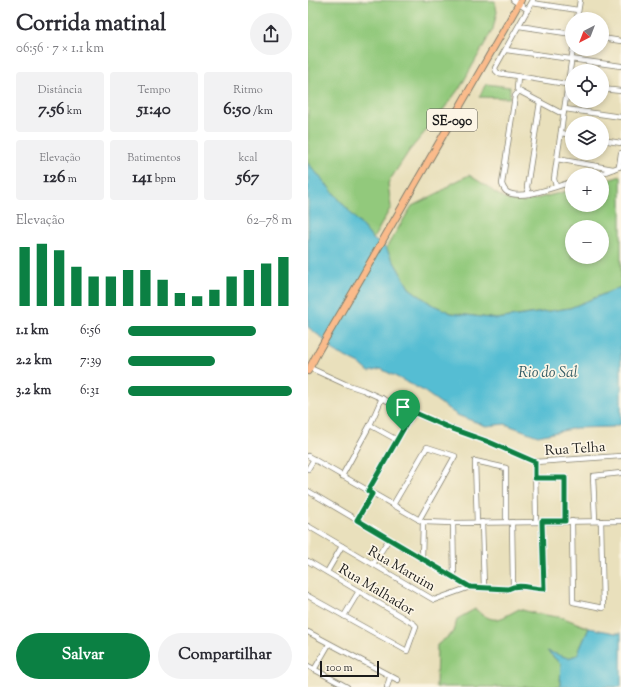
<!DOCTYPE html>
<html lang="pt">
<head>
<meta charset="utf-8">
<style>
	:root { --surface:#fff; --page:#f2f2f3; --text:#2b2b33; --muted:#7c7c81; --accent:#0b8043 }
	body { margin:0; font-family:"Sorts Mill Goudy",serif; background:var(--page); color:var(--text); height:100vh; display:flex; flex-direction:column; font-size:15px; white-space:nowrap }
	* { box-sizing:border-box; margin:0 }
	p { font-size:13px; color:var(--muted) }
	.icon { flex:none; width:22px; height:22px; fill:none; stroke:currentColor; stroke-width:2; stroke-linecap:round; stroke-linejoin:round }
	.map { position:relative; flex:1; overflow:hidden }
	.details { display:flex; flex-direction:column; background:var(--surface); width:308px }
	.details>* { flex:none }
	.needle { width:26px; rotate:222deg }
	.fabs { position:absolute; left:257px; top:12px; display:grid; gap:8px }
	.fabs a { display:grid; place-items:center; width:44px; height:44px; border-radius:50%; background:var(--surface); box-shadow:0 2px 6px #0003; font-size:20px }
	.scale { position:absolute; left:12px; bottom:10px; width:59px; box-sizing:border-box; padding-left:4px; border:2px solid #1c1c1c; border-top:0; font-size:11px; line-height:14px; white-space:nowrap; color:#1c1c1c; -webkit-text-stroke:3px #fcf5e5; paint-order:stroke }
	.pin { position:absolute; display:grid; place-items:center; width:34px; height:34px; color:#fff; margin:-41px -17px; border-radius:50% 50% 50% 0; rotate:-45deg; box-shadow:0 0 4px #0007 }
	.pin .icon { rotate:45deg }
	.round { display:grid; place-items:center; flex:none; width:42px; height:42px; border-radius:21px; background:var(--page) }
	.headline { display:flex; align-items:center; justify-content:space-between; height:68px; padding:0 16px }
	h1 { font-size:22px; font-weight:700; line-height:30px }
	.metrics { display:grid; grid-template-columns:repeat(3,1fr); gap:6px; height:68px; padding:4px 16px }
	.metrics div { display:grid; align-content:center; border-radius:4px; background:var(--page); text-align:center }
	.metrics b { font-size:17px; font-weight:700 }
	.metrics small { font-size:11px; font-weight:400 }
	.metrics p { font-size:11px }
	.chart { height:112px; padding:8px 16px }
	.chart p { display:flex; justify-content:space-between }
	.chart svg { width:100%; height:72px; margin-top:4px; stroke:var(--accent); stroke-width:6 }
	.cta { display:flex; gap:8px; margin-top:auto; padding:8px 16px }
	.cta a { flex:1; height:46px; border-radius:24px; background:var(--accent); color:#fff; font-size:16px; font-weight:700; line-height:46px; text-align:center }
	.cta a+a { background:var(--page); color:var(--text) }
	ul { padding:0 16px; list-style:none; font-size:13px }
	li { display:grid; grid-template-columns:64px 48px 1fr; align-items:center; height:30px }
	li i { height:10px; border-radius:5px; background:var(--accent) }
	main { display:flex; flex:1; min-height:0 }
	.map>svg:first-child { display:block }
	.green { fill:#92c97c; stroke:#57724c; fill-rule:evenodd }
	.water { fill:#55bdd3; stroke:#386c78 }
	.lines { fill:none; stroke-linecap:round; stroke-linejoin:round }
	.minor-casing { stroke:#827e6c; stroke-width:6 }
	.major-casing { stroke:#827e6c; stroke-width:8 }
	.minor { stroke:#fff; stroke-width:4.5 }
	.major { stroke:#fabb8b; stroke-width:6 }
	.route-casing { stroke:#fff; stroke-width:8 }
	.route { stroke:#0b8043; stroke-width:5 }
	.labels { text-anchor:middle; stroke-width:3.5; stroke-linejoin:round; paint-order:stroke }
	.shield { fill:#fcf5e5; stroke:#5f5d58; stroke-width:1 }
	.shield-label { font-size:13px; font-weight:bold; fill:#1c1c1c }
	.street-label { font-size:14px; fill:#1c1c1c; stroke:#fcf5e5 }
	.water-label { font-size:15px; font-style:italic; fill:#335c65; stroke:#fcf5e5 }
</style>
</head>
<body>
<main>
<section class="details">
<div class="headline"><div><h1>Corrida matinal</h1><p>06:56 · 7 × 1.1 km</p></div><a class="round"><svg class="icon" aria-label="share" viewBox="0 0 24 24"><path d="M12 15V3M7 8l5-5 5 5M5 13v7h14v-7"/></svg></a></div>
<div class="metrics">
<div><p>Distância</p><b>7.56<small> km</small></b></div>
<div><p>Tempo</p><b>51:40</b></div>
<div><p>Ritmo</p><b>6:50<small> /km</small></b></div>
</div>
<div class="metrics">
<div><p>Elevação</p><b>126<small> m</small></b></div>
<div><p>Batimentos</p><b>141<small> bpm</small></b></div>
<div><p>kcal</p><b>567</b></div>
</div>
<div class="chart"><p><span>Elevação</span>62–78 m</p>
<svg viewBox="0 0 160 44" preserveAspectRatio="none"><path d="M5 44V8M15 44V6M25 44V10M35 44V20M45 44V26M55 44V26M65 44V22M75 44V22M85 44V28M95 44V36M105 44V38M115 44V34M125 44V26M135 44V22M145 44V18M155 44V14"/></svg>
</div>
<ul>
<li><b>1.1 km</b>6:56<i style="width:78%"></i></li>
<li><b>2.2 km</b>7:39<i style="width:53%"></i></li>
<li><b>3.2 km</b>6:31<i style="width:100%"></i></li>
</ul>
<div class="cta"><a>Salvar</a><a>Compartilhar</a></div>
</section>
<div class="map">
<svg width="313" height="687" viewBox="0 0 313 687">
	<rect width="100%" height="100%" fill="#fcf5e5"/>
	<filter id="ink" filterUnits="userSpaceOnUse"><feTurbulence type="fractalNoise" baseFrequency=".025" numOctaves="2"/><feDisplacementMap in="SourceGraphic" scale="8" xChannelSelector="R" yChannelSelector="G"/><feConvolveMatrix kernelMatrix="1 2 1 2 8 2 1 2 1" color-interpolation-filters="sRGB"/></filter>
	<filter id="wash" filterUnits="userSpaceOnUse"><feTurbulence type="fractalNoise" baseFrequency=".012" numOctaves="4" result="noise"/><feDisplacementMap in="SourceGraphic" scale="16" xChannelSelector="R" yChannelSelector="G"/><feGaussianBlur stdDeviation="0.9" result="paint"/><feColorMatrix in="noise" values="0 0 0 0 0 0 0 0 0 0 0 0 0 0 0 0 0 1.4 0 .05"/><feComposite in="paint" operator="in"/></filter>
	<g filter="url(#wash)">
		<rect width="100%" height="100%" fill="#e9e0bc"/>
		<g class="green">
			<path d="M0 0 187 1 189 12 185 29 153 86 132 114 101 151 80 183 83 207 65 239 0 163Z"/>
			<path d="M178 84 202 87V98L171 97Z"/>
			<path d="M161 175 180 187 187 193 200 200 215 202 264 190V205H294V182L313 176V287L262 308 189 319 143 313 123 304 101 288 78 248 104 206 132 192 145 183ZM264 227H294V257H264Z"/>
			<path d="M167 609C187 625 190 620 211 609L225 613 256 618 281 628 269 655 260 658 240 652 253 664 252 687H128L129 645 146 632 149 619Z"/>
		</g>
		<g class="water">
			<path d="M0 163 65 239 78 248 101 288 123 304 143 313 189 319 262 308 313 287V424L304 427 268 428 230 436 197 424 178 426 149 415 114 390 73 369 61 372 52 364 27 352 14 338 0 327Z"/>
			<path d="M281 628 307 633H313V687H252L253 664 239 651 260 658 269 655Z"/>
		</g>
	</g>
	<g filter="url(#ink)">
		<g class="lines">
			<defs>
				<g id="minor">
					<path d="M205 0 220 10"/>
					<path d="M225 0 187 68 188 71 190 73 264 85"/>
					<path d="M224 3 270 10"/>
					<path d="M269 19 272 0"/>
					<path d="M211 26 264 34"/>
					<path d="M294 38 313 41"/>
					<path d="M198 50 313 66"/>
					<path d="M210 77 209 89 211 91 251 112H256"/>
					<path d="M294 89 313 91"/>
					<path d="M211 91 207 96 194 184C195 187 196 190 199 192 213 201 249 186 264 182"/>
					<path d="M257 109 313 117"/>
					<path d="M253 133 264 135"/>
					<path d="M294 140 313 143"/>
					<path d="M249 159 305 169"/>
					<path d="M311 167 313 153"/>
					<path d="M290 175 313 166"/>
					<path d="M248 186 246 179 265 49"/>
					<path d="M221 194 219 187 232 102"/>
					<path d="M2 368 37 384 55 390 122 420 181 442 227 462 313 456"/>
					<path d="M62 425 74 398"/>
					<path d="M89 440 105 413"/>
					<path d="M0 456 115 522 145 523 313 521"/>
					<path d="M227 462 228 521"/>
					<path d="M0 469 6 459"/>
					<path d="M34 476 62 425 89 440 60 491"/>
					<path d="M227 478H257V521"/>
					<path d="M0 491 162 587"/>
					<path d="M85 505 119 447 147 456 111 520"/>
					<path d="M49 520 64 494"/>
					<path d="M287 520 285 476 313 473"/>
					<path d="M264 521 265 602 295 608 293 521"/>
					<path d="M174 522 176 588"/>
					<path d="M204 522 205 587C216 585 225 589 236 589L234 521"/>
					<path d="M145 523 146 577"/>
					<path d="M169 523 167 461 198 468V522"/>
					<path d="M0 526 126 600 162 587 200 589 205 587"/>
					<path d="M114 559 115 522"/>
					<path d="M0 561 106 624 108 626 99 651 0 596"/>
					<path d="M65 564 81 539"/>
					<path d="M19 572 34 546"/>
					<path d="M36 616 51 591"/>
					<path d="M0 632 90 680"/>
					<path d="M0 666 39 687"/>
					<path d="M6 670 21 644"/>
					<path d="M79 687 82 677"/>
				</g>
				<path id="major" d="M0 371 11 350 45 292 213 0"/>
			</defs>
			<use href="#minor" class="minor-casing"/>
			<use href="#major" class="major-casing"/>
			<use href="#minor" class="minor"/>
			<use href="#major" class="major"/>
		</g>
	</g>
	<g class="lines" filter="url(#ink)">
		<defs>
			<path id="route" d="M105 412 142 428 181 442 227 462V478H257V521H234L236 589C223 589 212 583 200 589L162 587 49 520 64 494 60 491Z"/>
		</defs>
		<use href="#route" class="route-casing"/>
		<use href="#route" class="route"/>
	</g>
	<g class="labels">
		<rect class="shield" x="119" y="109" width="50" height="22" rx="3"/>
		<g class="shield-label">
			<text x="144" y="125">SE-090</text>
		</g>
		<g class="street-label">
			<text transform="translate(267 448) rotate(-4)" y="5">Rua Telha</text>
			<text transform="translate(94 568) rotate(30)" y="5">Rua Maruim</text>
			<text transform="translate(69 589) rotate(31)" y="5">Rua Malhador</text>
		</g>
		<g class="water-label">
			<text x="240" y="377">Rio do Sal</text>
		</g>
	</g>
</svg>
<div class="fabs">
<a><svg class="needle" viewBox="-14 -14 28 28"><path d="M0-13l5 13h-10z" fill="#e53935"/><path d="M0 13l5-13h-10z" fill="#7c7c81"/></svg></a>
<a><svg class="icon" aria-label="locate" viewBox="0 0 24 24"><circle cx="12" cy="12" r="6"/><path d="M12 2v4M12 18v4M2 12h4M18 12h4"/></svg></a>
<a><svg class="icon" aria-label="layers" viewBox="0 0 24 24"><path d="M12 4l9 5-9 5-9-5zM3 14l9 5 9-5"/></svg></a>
<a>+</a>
<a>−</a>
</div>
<div class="scale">100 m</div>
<div class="pin" style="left:95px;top:431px;background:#1e9e55"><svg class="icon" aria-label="arrive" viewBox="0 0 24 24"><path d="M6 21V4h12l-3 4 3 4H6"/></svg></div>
</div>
</main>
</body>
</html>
